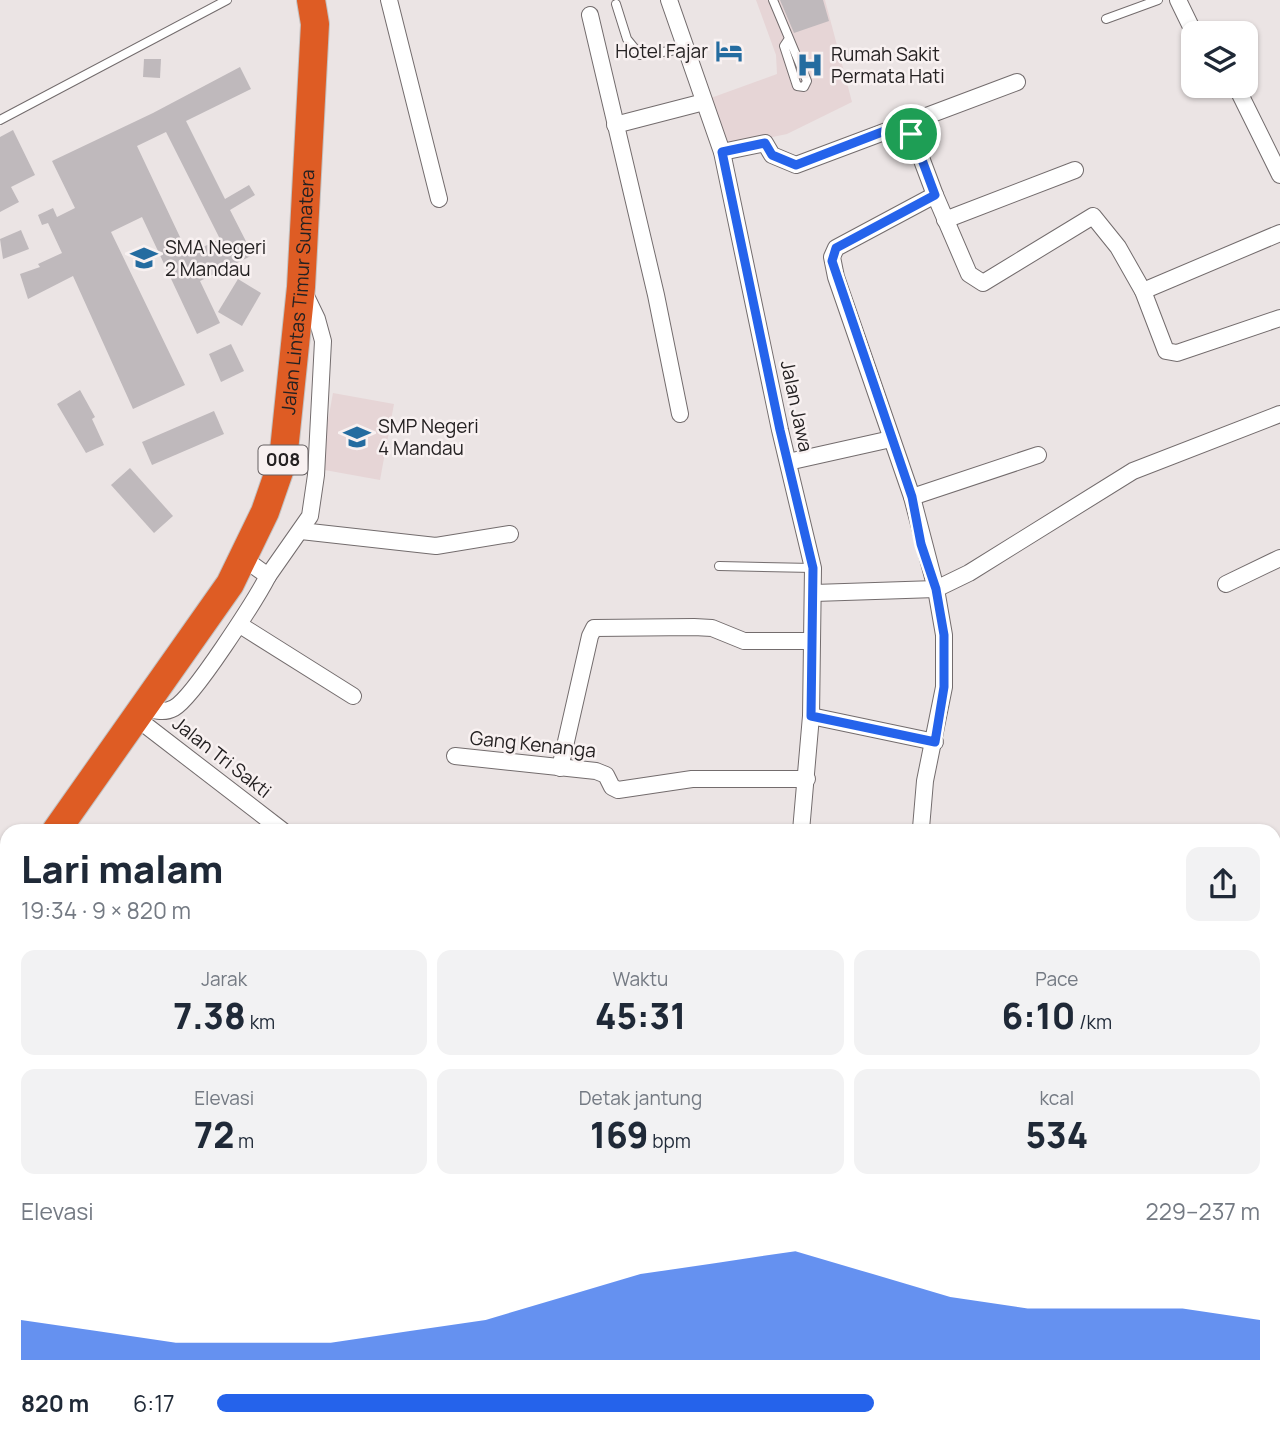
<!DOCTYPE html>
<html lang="id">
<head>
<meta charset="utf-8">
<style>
	:root { --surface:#fff; --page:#f2f2f3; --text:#1f2937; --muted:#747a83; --accent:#2563eb }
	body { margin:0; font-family:Manrope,sans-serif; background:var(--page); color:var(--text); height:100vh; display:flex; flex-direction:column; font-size:26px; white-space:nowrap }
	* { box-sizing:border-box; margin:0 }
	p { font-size:23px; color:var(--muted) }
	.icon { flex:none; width:38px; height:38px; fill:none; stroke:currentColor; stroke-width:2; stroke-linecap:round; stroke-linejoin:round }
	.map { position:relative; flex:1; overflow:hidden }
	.panel { position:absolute; left:0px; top:824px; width:1281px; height:621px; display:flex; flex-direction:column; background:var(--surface); border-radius:21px 21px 0 0; box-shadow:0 2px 5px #0004 }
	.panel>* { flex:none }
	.tools { position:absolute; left:1181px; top:21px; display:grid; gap:14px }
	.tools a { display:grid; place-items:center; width:77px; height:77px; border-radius:14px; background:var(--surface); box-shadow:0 2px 5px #0004; font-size:35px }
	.pin { position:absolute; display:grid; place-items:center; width:60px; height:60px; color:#fff; margin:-30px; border:4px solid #fff; border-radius:50%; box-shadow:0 2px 7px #0007 }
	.round { display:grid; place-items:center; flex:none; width:74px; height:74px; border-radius:14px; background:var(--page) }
	.overview { display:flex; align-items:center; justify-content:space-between; height:119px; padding:0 21px }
	h1 { font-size:38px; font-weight:800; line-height:52px }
	.metrics { display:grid; grid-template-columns:repeat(3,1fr); gap:10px; height:119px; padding:7px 21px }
	.metrics div { display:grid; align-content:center; border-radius:14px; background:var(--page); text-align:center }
	.metrics b { font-size:35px; font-weight:800 }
	.metrics small { font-size:19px; font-weight:400 }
	.metrics p { font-size:19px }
	.chart { height:196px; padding:14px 21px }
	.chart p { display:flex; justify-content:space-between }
	.chart svg { width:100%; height:126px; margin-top:7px; fill:var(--accent); opacity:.7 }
	ul { padding:0 21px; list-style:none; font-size:23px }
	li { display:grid; grid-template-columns:112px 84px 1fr; align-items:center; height:52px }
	li i { height:18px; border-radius:9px; background:var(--accent) }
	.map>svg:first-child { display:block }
	.built { fill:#e6d5d6 }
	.building { fill:#bfb9bc; fill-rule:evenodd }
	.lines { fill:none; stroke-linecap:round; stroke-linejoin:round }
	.lane-casing { stroke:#736c6d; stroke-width:10 }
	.street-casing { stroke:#736c6d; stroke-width:18 }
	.highway-casing { stroke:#c2c1c1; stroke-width:30 }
	.lane { stroke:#fff; stroke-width:8 }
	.street { stroke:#fff; stroke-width:16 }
	.highway { stroke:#de5c24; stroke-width:28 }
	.route-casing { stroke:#fff; stroke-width:14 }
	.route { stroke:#2563eb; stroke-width:9 }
	.labels { text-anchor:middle; stroke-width:5; stroke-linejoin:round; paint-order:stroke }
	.shield { fill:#f8f1f1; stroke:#645f60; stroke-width:2 }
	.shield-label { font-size:18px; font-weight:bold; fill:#242122 }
	.poi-label { font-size:19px; fill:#242122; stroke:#f8f1f1; text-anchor:start }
	.street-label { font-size:19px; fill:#242122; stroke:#f8f1f1 }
</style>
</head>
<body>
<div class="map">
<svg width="1280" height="1445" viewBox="0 0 1280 1445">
	<rect width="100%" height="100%" fill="#ebe4e4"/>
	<g class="built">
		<path d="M756 0H825L852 102 787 134 725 147 708 99 777 74 776 55Z"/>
		<path d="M333 393 394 404 380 480 319 469Z"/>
	</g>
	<g class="building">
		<path d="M780 0H823L829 21 794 33Z"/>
		<path d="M144 59H161L160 78 143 77Z"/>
		<path d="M240 67 251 89 186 121 225 199 249 185 255 195 230 210 253 255 200 281 220 323 197 334 142 217 111 232 185 385 133 409 73 276 28 299 20 274 40 267 38 264 62 253 48 223 42 225 38 215 53 208 57 217 75 208 52 161 153 113ZM166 132 220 239 188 254 137 146Z"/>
		<path d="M13 130 35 175 11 187 19 202 0 212V137Z"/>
		<path d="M21 230 29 249 3 259 0 239Z"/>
		<path d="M238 279 261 293 242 326 218 312Z"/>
		<path d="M231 344 244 371 221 382 209 354Z"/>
		<path d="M80 390 95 417 92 419 104 445 86 453 57 404Z"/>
		<path d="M214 411 224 434 152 465 142 442Z"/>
		<path d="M130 468 173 516 154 533 111 485Z"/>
	</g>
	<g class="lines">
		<defs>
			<g id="lane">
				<path d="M773 0 807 81 804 87 797 86 784 46 788 40"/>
				<path d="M616 4 627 39 640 55 685 49"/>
				<path d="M1106 19 1158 0"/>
				<path d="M0 120 227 0"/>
				<path d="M719 566 813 568"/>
				<path d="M0 975 7 966"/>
			</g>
			<g id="street">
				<path d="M389 0 439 199"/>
				<path d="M669 0 722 152 780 430 813 568 811 716 801 831"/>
				<path d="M1178 0 1194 33"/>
				<path d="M590 15 656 295 680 414"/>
				<path d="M1236 86 1280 175"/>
				<path d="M615 125 704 102"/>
				<path d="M722 152 765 143 772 155 796 165 908 123"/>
				<path d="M935 195 908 123 1017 82"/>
				<path d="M945 220 1075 170"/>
				<path d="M1143 291 1280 233"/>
				<path d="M788 462 891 439"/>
				<path d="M912 497 1038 455"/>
				<path d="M301 531 436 546 510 534"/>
				<path d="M243 558 268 576 310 516 316 475 323 341 317 319 304 292"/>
				<path d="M1226 584 1280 558"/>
				<path d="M814 593 936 589 969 573 1133 471 1280 414"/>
				<path d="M240 625 353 696"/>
				<path d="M143 707C154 710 163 714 174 708 193 698 256 599 268 576"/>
				<path d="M811 716 935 742"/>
				<path d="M135 717 283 831"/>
				<path d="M455 756 596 771 606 775 612 787 618 790 692 779H807"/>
				<path d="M560 768 590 636 594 628 694 627 712 628 744 641H811"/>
				<path d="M921 828 925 781 944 687V635L936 589 912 497 836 277 832 257 836 248 935 195 969 274 983 283 1093 216 1118 247 1143 291 1166 351 1177 353 1280 318"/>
				<path d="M1274 947 1280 943"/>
				<path d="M1274 995 1280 1015"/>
				<path d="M1274 1061 1280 1062"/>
				<path d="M0 1197 7 1201"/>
				<path d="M1274 1246 1280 1244"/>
				<path d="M0 1327 7 1314"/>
				<path d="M145 1438 152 1445"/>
				<path d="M277 1438 284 1445"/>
				<path d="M406 1438 414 1445"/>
				<path d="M501 1438 508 1445"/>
				<path d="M820 1438 828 1445"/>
				<path d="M1113 1438 1114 1445"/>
				<path d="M589 1445 594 1438"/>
				<path d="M795 1445 799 1438"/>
			</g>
			<g id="highway">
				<path id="s1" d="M56 831 230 584 265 512 283 460 301 287 315 24 311 0"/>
				<path d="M0 916 7 905"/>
			</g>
		</defs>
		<use href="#lane" class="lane-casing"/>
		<use href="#street" class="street-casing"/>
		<use href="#highway" class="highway-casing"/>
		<use href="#lane" class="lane"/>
		<use href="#street" class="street"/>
		<use href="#highway" class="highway"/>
	</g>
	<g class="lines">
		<defs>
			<path id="route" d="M908 122 935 195 836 248 832 261 912 497 921 544 936 589 944 635V687L935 742 811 716 813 568 780 430 722 152 765 143 772 155 796 165Z"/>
		</defs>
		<use href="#route" class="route-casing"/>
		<use href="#route" class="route"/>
	</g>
	<defs>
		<symbol id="hotel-bare" viewBox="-9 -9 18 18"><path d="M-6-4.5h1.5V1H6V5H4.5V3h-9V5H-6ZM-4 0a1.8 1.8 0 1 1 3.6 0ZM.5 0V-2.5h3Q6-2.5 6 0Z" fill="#246ca0" stroke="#f8f1f1" stroke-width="2.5" paint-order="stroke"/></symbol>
		<symbol id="hospital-bare" viewBox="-9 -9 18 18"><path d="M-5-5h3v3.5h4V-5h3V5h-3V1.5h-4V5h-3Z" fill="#246ca0" stroke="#f8f1f1" stroke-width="2.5" paint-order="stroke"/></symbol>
		<symbol id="school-bare" viewBox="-9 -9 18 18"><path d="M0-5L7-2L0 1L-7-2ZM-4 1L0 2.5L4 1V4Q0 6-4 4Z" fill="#246ca0" stroke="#f8f1f1" stroke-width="2.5" paint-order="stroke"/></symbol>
	</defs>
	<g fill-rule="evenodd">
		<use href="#hotel-bare" x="710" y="32" width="38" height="38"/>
		<use href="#hospital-bare" x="791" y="46" width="38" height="38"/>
		<use href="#school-bare" x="125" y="239" width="38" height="38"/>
		<use href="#school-bare" x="338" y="418" width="38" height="38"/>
	</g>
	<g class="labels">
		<rect class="shield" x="258.5" y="445.5" width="49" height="29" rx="5"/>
		<g class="shield-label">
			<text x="283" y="466">008</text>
		</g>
		<g class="poi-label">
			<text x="708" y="58" text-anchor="end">Hotel Fajar</text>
			<text x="831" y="61">Rumah Sakit<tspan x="831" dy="22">Permata Hati</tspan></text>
			<text x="165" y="254">SMA Negeri<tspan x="165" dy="22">2 Mandau</tspan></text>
			<text x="378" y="433">SMP Negeri<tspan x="378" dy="22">4 Mandau</tspan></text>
		</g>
		<g class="street-label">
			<text dy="7" stroke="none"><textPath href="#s1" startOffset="606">Jalan Lintas Timur Sumatera</textPath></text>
			<text transform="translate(797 406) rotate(78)" y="7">Jalan Jawa</text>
			<text transform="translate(533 744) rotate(6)" y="7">Gang Kenanga</text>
			<text transform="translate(222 757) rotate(38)" y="7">Jalan Tri Sakti</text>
		</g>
	</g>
</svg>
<div class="tools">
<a><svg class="icon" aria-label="layers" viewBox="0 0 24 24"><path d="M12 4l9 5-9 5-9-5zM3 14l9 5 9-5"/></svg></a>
</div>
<div class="pin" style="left:911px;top:134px;background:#1e9e55"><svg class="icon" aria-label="arrive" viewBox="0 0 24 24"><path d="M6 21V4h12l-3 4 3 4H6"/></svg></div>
<section class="panel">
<div class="overview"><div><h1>Lari malam</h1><p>19:34 · 9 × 820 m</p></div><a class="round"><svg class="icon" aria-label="share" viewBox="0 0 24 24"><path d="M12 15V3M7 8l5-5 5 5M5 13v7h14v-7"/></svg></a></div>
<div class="metrics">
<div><p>Jarak</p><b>7.38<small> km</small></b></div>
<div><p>Waktu</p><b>45:31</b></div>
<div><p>Pace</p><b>6:10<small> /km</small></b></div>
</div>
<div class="metrics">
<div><p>Elevasi</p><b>72<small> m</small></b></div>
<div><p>Detak jantung</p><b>169<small> bpm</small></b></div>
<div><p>kcal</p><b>534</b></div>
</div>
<div class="chart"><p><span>Elevasi</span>229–237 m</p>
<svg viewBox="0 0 160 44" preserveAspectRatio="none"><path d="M0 44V30L10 34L20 38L30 38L40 38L50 34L60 30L70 22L80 14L90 10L100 6L110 14L120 22L130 26L140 26L150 26L160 30V44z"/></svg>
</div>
<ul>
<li><b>820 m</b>6:17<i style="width:63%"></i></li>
</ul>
</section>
</div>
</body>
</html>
